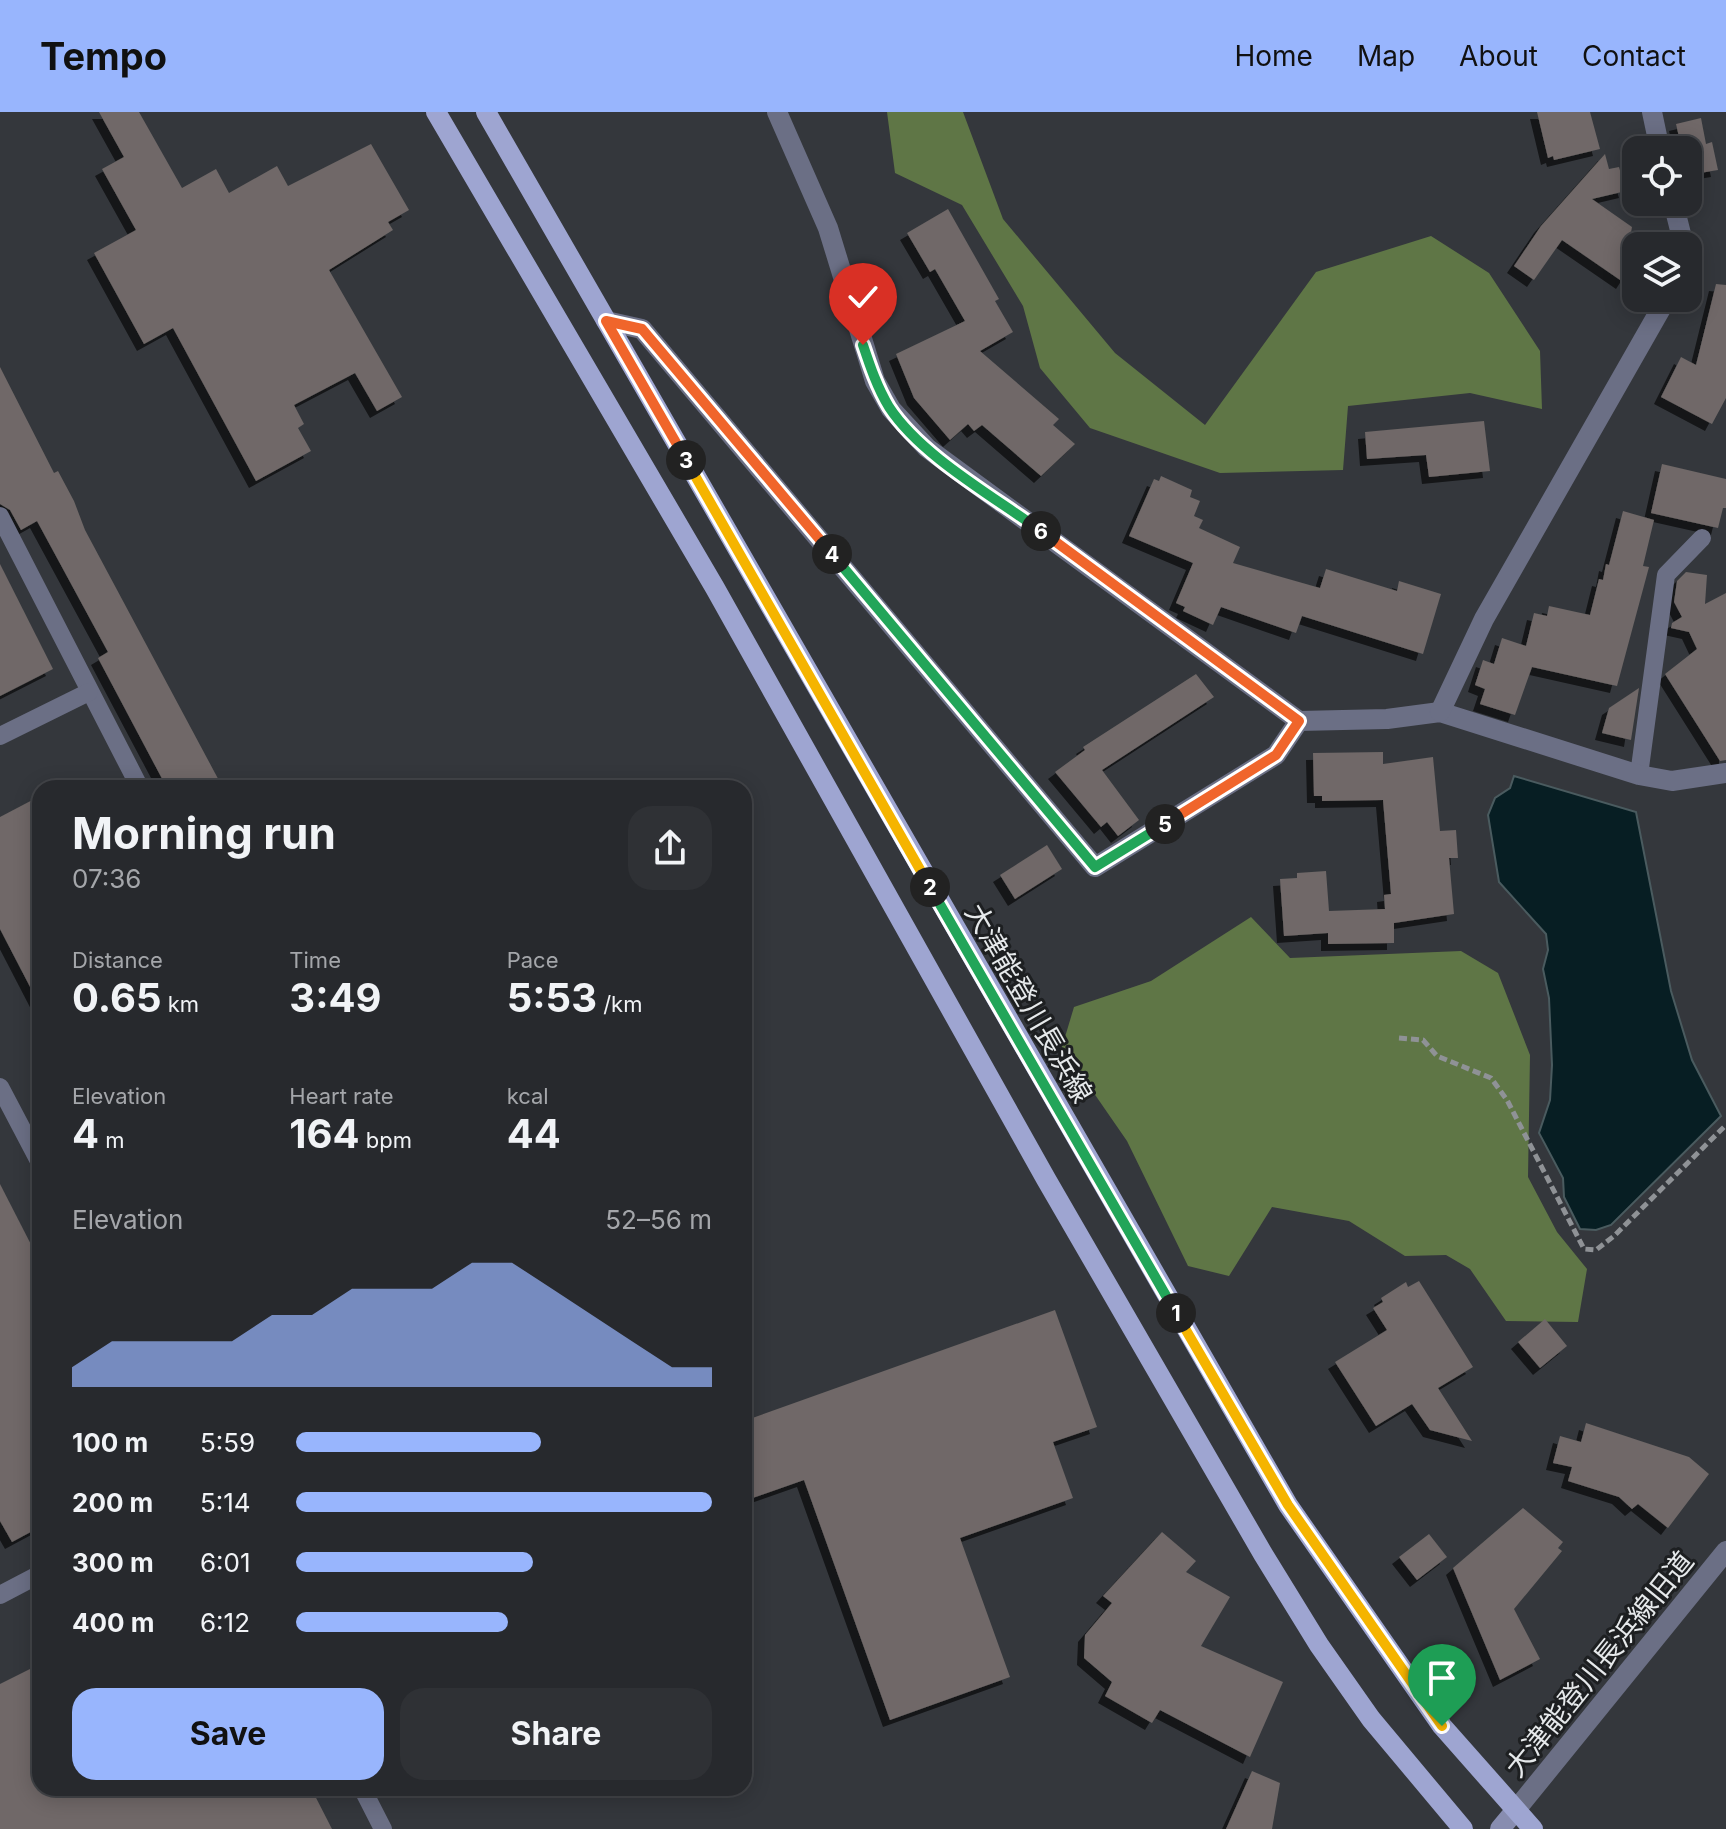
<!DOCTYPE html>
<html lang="en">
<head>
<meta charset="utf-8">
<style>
	:root { --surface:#27292d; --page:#2f3135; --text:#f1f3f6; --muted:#a4a6aa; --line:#434549; --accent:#98b5fd }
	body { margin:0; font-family:Inter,"Noto Sans JP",sans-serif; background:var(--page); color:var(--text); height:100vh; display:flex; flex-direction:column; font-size:30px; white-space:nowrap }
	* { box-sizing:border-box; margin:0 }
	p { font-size:26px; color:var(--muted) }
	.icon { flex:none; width:44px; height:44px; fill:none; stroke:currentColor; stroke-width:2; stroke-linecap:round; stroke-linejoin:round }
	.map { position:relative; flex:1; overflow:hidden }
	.side { position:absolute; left:32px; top:668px; width:720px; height:1016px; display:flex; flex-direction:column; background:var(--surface); border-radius:24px; box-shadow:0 4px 20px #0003,0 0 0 2px var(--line) }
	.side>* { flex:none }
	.fabs { position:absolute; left:1622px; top:24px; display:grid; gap:16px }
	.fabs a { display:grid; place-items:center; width:80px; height:80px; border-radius:16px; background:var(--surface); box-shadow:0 4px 20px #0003,0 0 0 2px var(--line); font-size:40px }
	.pin { position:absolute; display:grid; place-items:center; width:68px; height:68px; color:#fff; margin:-82px -34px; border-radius:50% 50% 50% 0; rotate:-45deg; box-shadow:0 0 8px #0007 }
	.pin .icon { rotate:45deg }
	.km { position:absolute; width:40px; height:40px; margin:-20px; border-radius:50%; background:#222; color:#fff; font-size:22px; line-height:40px; text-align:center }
	.round { display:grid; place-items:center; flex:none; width:84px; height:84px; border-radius:24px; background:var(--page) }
	.summary { display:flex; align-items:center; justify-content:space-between; height:136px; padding:0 40px }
	h1 { font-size:44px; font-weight:700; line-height:60px }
	.metrics { display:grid; grid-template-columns:repeat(3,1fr); gap:12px; height:136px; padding:8px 40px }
	.metrics div { display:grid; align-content:center }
	.metrics b { font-size:40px; font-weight:700 }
	.metrics small { font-size:22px; font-weight:400 }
	.metrics p { font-size:22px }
	.chart { height:224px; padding:16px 40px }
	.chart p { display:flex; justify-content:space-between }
	.chart svg { width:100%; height:144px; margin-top:8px; fill:var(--accent); opacity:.7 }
	.action { display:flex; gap:16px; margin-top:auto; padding:16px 40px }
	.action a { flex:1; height:92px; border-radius:24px; background:var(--accent); color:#111; font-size:32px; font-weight:700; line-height:92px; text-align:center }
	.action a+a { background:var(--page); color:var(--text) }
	ul { padding:0 40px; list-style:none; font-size:26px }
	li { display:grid; grid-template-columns:128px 96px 1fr; align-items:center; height:60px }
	li i { height:20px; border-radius:10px; background:var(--accent) }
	header { display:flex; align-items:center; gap:48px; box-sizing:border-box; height:112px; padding:0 40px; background:var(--accent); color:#111 }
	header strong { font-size:38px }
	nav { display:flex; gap:44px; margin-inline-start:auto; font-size:28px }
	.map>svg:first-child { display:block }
	.forest { fill:#5f7646 }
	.water { fill:#071e23; stroke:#4a5b5f; stroke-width:2 }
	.building { fill:#6f6867; filter:url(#shadow) }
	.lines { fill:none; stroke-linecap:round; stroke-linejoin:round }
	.path { stroke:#8f9296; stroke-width:5; stroke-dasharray:8 4; stroke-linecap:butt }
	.service { stroke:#6b6f85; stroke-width:18 }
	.minor { stroke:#6b6f85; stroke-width:20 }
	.tertiary { stroke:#6b6f85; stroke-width:20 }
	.secondary { stroke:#888db0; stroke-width:20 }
	.primary { stroke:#9ea5d1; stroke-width:20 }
	.split-1-casing { stroke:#fff; stroke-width:16 }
	.split-2-casing { stroke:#fff; stroke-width:16 }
	.split-3-casing { stroke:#fff; stroke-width:16 }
	.split-4-casing { stroke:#fff; stroke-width:16 }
	.split-5-casing { stroke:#fff; stroke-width:16 }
	.split-6-casing { stroke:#fff; stroke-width:16 }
	.split-7-casing { stroke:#fff; stroke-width:16 }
	.split-1 { stroke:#f5b400; stroke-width:10 }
	.split-2 { stroke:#22a559; stroke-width:10 }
	.split-3 { stroke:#f5b400; stroke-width:10 }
	.split-4 { stroke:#f0652b; stroke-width:10 }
	.split-5 { stroke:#22a559; stroke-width:10 }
	.split-6 { stroke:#f0652b; stroke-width:10 }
	.split-7 { stroke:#22a559; stroke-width:10 }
	.labels { text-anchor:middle; stroke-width:6; stroke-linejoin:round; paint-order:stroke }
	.street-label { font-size:28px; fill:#e6e9eb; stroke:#1d1f21 }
</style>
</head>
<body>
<header>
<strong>Tempo</strong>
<nav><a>Home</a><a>Map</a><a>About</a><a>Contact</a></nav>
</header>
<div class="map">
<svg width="1726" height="1717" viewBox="0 0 1726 1717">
	<defs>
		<filter id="shadow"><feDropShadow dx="-7" dy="7" stdDeviation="0" flood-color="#0009"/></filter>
	</defs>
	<rect width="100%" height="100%" fill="#34373c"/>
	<g class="forest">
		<path d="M887 0H963L1003 107 1115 241 1205 313 1316 160 1431 124 1489 161 1540 239 1542 297 1470 281 1348 294 1343 358 1220 361 1090 316 1040 256 1023 194 962 93 895 61Z"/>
		<path d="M1251 805 1290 846 1461 839 1498 861 1530 943 1528 1065 1557 1120 1587 1157 1578 1210 1506 1209 1470 1157 1446 1143 1405 1144 1349 1109 1272 1095 1229 1164 1188 1154 1127 1029 1062 935 1074 895 1151 869Z"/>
	</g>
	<path class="water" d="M1514 664 1636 700 1671 879 1692 948 1721 1004 1611 1113 1596 1118 1580 1117 1564 1085 1563 1066 1539 1021 1550 988 1552 953 1549 886 1543 857 1548 838 1546 822 1499 770 1488 703 1495 686 1510 676Z"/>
	<g class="building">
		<path d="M99 0H139L182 76 216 57 229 81 277 54 288 74 371 32 409 98 388 110 393 118 329 158 402 285 377 299 355 261 294 293 304 312 298 316 311 339 256 369 173 216 144 232 94 141 136 118 102 57 124 45Z"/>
		<path d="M1537 0H1590L1600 37 1554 48 1553 44 1548 46Z"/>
		<path d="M1701 6 1706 32 1712 30 1718 58 1688 63V38H1682L1676 12Z"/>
		<path d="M1605 42 1609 57 1619 55 1626 79 1592 87 1632 115 1630 126 1642 134H1636V150L1623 170 1562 128 1534 168 1514 154 1541 114Z"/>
		<path d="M948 97 999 187 995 189 1013 220 980 239 1059 307 1053 313 1075 332 1041 364 982 313 974 319 968 312 950 328 914 286 896 242 965 209 935 157 930 160 907 121Z"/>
		<path d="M1716 172 1726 173V286L1712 312 1661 285 1681 245 1696 253Z"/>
		<path d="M0 255 54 361 58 359 74 389 85 418 223 676H167L98 546 108 540 37 409 21 418 10 398 0 392Z"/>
		<path d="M1484 309 1490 359 1429 365 1426 343 1367 347 1365 320Z"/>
		<path d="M1662 352 1726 367V396H1723L1718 416 1651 401Z"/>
		<path d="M1161 364 1192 378 1190 385 1200 389 1194 404 1203 408 1199 416 1240 435 1233 451 1320 476 1326 457 1397 479 1399 469 1441 482 1423 542 1302 504 1296 521 1221 495 1213 513 1183 499 1185 495 1176 491 1193 451 1129 424 1154 367 1159 369Z"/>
		<path d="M1623 399 1654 408 1643 454 1649 455 1617 574 1532 555 1515 603 1480 592 1485 577 1475 573 1483 548 1494 552 1502 526 1526 534 1534 501 1547 504 1549 494 1590 503 1599 467 1603 468 1606 452 1609 453Z"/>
		<path d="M0 452 53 557 0 584Z"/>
		<path d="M1686 460 1707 463 1705 492 1726 481V648L1720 649 1665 562 1697 537 1689 520 1671 516 1672 511 1682 505 1674 490 1677 469Z"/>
		<path d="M1196 562 1214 585 1102 658 1139 708 1118 724 1107 710 1101 715 1055 660 1085 638 1083 635Z"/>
		<path d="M1639 576 1631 628 1602 621 1609 596Z"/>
		<path d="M1383 640V652L1433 645 1440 719 1456 718 1458 746H1449L1454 802 1394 811V831L1328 832V821L1284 824 1280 767 1297 766V761L1326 759 1329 799 1385 797 1384 783 1391 782 1383 688 1322 689V684H1314L1313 641Z"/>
		<path d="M40 684V894L0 817V705Z"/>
		<path d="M1047 733 1062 757 1015 787 1000 763Z"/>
		<path d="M0 1072 40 1150V1415L12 1430 0 1409Z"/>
		<path d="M1419 1169 1473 1255 1438 1276 1472 1329 1430 1318 1412 1292 1376 1314 1335 1250 1387 1218 1373 1196 1383 1190 1381 1186 1406 1170 1408 1175Z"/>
		<path d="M1055 1198 1097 1315 1053 1330 1073 1386 960 1426 1010 1565 890 1608 804 1368 744 1389V1309Z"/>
		<path d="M1545 1207 1567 1234 1540 1256 1518 1230Z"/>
		<path d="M1586 1311 1689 1345 1709 1362 1668 1416 1638 1392 1632 1397 1619 1385 1568 1369 1572 1355 1553 1351 1560 1324 1581 1330Z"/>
		<path d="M1523 1396 1563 1430 1558 1436 1562 1439 1514 1497 1540 1547 1500 1568 1453 1456Z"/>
		<path d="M1162 1420 1196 1449 1186 1460 1230 1485 1201 1534 1283 1570 1250 1645 1160 1598 1152 1611 1105 1584 1112 1570 1084 1546 1085 1523 1112 1491 1103 1484Z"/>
		<path d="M1429 1422 1447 1445 1417 1468 1399 1445Z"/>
		<path d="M40 1552V1676H311L332 1717H0V1572Z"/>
		<path d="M1252 1659 1280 1671 1272 1717H1226Z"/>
	</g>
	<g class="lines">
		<path class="path" d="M1399 926 1423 928 1437 944 1491 966 1507 988 1584 1137 1596 1138 1614 1124 1726 1013"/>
		<g class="service">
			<path d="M0 404 140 676"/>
			<path d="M0 624 89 580"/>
			<path d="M1639 663 1666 463 1702 426"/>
			<path d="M0 975 40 1051"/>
			<path d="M0 1483 40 1462"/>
			<path d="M362 1676 383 1717"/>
		</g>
		<g class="minor">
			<path d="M777 0 828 116 875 269 891 297 927 336 1299 609 1387 607 1440 600 1639 663 1672 669 1726 661"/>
			<path d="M1652 0 1660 38"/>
			<path d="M1673 90 1684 134"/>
			<path d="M606 209 642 217 1095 755 1276 643 1299 609"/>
			<path d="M1440 600 1484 507 1667 186"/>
		</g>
		<path class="tertiary" d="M1515 1699 1726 1439"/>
		<path class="secondary" d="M1500 1717 1515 1699"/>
		<g class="primary">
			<path d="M436 0 715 476 1046 1067 1263 1442 1319 1533 1371 1607 1463 1717"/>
			<path d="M486 0 1288 1393 1442 1614 1533 1717"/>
		</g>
	</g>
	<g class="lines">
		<defs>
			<path id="split-1" d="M1176 1201 1288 1393 1442 1614"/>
			<path id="split-2" d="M930 775 1176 1201"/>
			<path id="split-3" d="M686 348 930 775"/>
			<path id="split-4" d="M686 348 606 209 642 217 832 442"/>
			<path id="split-5" d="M832 442 1095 755 1165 712"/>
			<path id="split-6" d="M1041 419 1299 609 1276 643 1165 712"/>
			<path id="split-7" d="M863 233C870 254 877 275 889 295 921 344 993 384 1041 419"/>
		</defs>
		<use href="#split-1" class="split-1-casing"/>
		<use href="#split-2" class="split-2-casing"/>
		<use href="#split-3" class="split-3-casing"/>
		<use href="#split-4" class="split-4-casing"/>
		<use href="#split-5" class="split-5-casing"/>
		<use href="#split-6" class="split-6-casing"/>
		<use href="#split-7" class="split-7-casing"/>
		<use href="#split-1" class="split-1"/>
		<use href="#split-2" class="split-2"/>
		<use href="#split-3" class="split-3"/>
		<use href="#split-4" class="split-4"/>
		<use href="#split-5" class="split-5"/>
		<use href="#split-6" class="split-6"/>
		<use href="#split-7" class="split-7"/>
	</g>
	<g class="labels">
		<g class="street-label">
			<text transform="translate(1029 891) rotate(60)" y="10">大津能登川長浜線</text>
			<text transform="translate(1599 1552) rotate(-51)" y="10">大津能登川長浜線旧道</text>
		</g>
	</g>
</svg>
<div class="fabs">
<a><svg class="icon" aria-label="locate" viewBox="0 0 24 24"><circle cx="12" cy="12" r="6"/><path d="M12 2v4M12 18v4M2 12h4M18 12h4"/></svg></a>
<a><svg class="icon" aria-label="layers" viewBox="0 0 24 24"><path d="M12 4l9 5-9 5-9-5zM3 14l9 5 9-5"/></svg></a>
</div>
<div class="pin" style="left:1442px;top:1614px;background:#1e9e55"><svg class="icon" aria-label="arrive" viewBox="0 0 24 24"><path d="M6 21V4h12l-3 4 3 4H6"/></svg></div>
<div class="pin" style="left:863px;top:233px;background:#d93025"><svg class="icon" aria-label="check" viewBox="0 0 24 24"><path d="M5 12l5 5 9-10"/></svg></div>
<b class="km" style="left:1176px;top:1201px">1</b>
<b class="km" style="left:930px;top:775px">2</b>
<b class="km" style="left:686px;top:348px">3</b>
<b class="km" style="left:832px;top:442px">4</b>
<b class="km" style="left:1165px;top:712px">5</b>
<b class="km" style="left:1041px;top:419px">6</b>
<section class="side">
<div class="summary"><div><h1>Morning run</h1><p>07:36</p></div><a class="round"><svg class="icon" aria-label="share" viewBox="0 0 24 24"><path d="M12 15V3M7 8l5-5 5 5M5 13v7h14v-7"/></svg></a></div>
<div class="metrics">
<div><p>Distance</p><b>0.65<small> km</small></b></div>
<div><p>Time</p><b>3:49</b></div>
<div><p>Pace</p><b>5:53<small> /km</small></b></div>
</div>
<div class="metrics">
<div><p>Elevation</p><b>4<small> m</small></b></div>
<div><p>Heart rate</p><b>164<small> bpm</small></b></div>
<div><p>kcal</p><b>44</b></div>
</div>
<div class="chart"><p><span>Elevation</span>52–56 m</p>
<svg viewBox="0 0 160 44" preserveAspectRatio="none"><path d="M0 44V38L10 30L20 30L30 30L40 30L50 22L60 22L70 14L80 14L90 14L100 6L110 6L120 14L130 22L140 30L150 38L160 38V44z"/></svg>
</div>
<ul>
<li><b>100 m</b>5:59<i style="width:59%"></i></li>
<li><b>200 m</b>5:14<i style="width:100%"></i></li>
<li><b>300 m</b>6:01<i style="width:57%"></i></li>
<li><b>400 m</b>6:12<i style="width:51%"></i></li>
</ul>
<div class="action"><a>Save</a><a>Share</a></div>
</section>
</div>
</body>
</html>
